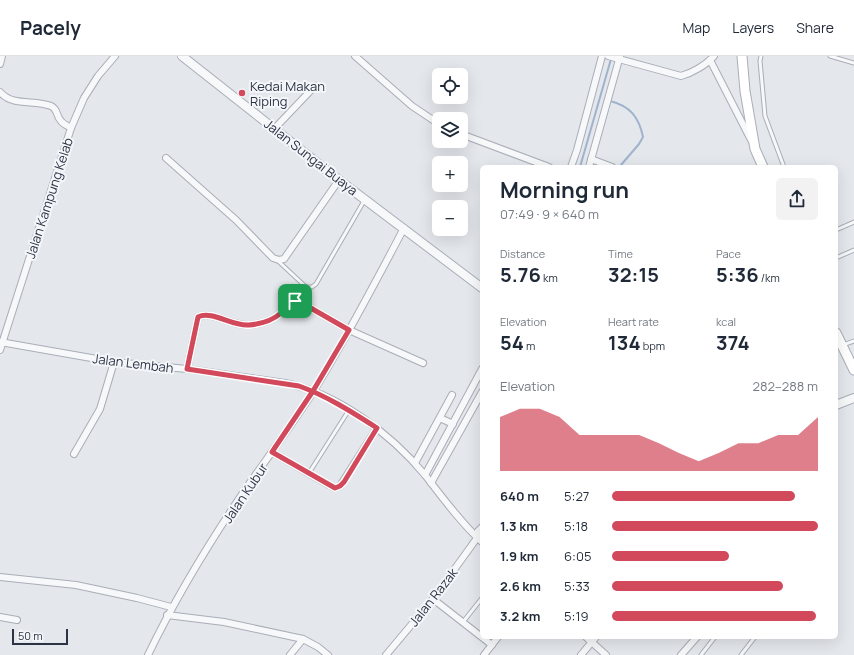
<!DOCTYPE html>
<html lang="en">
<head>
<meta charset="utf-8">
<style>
	:root { --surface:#fff; --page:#f2f2f3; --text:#1f2937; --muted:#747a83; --line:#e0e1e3; --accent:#d1495b }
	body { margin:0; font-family:Manrope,sans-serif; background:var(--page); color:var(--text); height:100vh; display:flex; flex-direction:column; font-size:15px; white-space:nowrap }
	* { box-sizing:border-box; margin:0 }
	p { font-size:13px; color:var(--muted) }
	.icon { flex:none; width:22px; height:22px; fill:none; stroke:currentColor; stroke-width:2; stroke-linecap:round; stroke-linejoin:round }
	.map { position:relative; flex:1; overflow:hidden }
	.panel { position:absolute; left:480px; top:109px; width:358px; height:474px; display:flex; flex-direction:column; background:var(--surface); border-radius:6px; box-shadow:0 4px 16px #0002 }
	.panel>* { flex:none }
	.tools { position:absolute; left:432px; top:12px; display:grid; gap:8px }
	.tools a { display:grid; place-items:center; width:36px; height:36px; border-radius:6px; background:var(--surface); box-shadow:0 4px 16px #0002; font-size:20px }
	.scale { position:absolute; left:12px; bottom:10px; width:56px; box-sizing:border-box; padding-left:4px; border:2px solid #2b3445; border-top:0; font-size:11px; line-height:14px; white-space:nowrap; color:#2b3445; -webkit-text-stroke:3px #f4f6f9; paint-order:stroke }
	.pin { position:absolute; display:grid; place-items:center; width:34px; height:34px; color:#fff; margin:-17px; border-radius:8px; box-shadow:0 2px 6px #0006 }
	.round { display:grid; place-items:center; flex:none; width:42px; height:42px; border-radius:6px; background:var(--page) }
	.summary { display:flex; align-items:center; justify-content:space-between; height:68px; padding:0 20px }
	h1 { font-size:22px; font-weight:700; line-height:30px }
	.metrics { display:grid; grid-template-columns:repeat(3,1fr); gap:6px; height:68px; padding:4px 20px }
	.metrics div { display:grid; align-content:center }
	.metrics b { font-size:20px; font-weight:700 }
	.metrics small { font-size:11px; font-weight:400 }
	.metrics p { font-size:11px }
	.chart { height:112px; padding:8px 20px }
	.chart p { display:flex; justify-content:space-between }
	.chart svg { width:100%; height:72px; margin-top:4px; fill:var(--accent); opacity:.7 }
	ul { padding:0 20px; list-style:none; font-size:13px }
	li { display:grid; grid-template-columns:64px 48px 1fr; align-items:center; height:30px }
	li i { height:10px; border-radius:5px; background:var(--accent) }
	header { display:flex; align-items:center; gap:24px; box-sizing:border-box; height:56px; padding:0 20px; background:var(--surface); border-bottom:1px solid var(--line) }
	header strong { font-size:19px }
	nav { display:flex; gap:22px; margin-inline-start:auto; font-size:14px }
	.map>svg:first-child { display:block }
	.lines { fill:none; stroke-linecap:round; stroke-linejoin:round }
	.stream { stroke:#9fb4cc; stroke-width:2 }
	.service-casing { stroke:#a9aeb7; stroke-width:5 }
	.minor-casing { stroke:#a9aeb7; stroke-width:8 }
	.tertiary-casing { stroke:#a9aeb7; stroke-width:10 }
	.secondary-casing { stroke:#a9aeb7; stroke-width:11 }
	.service { stroke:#f7f8fa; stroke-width:3 }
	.minor { stroke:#f7f8fa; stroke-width:6 }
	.tertiary { stroke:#f7f8fa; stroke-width:8 }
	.secondary { stroke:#fff; stroke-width:9 }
	.route-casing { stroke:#fff; stroke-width:8 }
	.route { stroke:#d1495b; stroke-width:5 }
	.poi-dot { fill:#d1495b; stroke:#f4f6f9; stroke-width:1.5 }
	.labels { text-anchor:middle; stroke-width:4; stroke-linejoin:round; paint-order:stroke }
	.poi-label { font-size:13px; fill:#2b3445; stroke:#f4f6f9; text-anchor:start }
	.street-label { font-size:13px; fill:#2b3445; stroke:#f4f6f9 }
</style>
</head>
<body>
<header>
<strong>Pacely</strong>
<nav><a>Map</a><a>Layers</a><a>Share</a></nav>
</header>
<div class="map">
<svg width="854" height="599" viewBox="0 0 854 599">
	<rect width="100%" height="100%" fill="#e4e7ec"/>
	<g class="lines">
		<g class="stream">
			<path d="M610 45C630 50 639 61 643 81L639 88 621 109"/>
			<path d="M580 111 611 3"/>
		</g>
		<defs>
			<g id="service">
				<path d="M761 0 760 5 765 60 784 111"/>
				<path d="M830 0 854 7"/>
				<path d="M836 174 854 166"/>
				<path d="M836 202 854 194"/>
				<path d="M277 204 306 231H312L316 228 364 145"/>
				<path d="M843 289 854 285"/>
				<path d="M309 417 349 354"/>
				<path d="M463 566 482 542"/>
				<path d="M701 599 715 581"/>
				<path d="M741 599 755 581"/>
			</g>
			<g id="minor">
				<path d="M355 0 412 50 439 68"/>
				<path d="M608 0 681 20C692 17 706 9 714 0"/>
				<path d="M710 4 751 84"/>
				<path d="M0 8 2 0"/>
				<path d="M0 36C13 51 34 43 51 50 58 53 56 60 61 65 63 68 68 70 71 72"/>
				<path d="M275 72 315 30"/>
				<path d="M461 78 549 111"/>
				<path d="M166 102 236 164 273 202 279 204 284 203 339 124"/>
				<path d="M591 103 612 111"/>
				<path d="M571 111 577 94 602 0"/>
				<path d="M589 111 620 0"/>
				<path d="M0 286 114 306 187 313 285 327C337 337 391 378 425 419 442 441 461 467 482 486"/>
				<path d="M0 294 71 72 84 42 98 20 115 0"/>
				<path d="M187 313 198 261C212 254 232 271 249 269 261 268 272 265 281 257 286 253 289 248 295 245L302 247 349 274 423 307"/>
				<path d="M440 362 453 368"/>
				<path d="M272 396 329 429 335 432 340 430 377 372"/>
				<path d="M74 398 100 353 114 306"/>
				<path d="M415 407 452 339"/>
				<path d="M425 419 482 313"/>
				<path d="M431 427 482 336"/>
				<path d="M0 521 76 529 137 542 171 551"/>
				<path d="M433 543 492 589"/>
				<path d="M167 559 224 566 303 583 318 591 328 599"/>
				<path d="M0 561 17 564"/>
				<path d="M586 581 606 599"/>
				<path d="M148 599C177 539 212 482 249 428 271 397 293 367 313 336 346 283 375 227 404 172"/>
				<path d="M290 599 303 583"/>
				<path d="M386 599 433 543 477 482 478 475 482 471"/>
				<path d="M484 599 498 581"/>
				<path d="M581 599 596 581"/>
				<path d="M681 599 697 581"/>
			</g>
			<g id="tertiary">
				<path d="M182 0 339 124 482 232"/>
				<path d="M836 349 854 342"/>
			</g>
			<g id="secondary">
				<path d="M742 0 745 35 755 93 763 111"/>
				<path d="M836 277 854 314"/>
			</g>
		</defs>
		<use href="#service" class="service-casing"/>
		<use href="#minor" class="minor-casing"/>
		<use href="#tertiary" class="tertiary-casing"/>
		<use href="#secondary" class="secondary-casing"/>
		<use href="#service" class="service"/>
		<use href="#minor" class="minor"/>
		<use href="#tertiary" class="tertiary"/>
		<use href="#secondary" class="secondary"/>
	</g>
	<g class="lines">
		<defs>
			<path id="route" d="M295 245C289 248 286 253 281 257 272 265 261 268 249 269 233 271 212 254 198 261L187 313 299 330C327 340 352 356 377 372L344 426 340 430 335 432 272 396 313 335 349 274 302 247 295 245"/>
		</defs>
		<use href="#route" class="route-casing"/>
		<use href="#route" class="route"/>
	</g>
	<circle class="poi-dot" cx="242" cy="37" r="4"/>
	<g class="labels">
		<g class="poi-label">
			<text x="250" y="35">Kedai Makan<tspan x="250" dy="15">Riping</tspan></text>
		</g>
		<g class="street-label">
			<text transform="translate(311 101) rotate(38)" y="5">Jalan Sungai Buaya</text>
			<text transform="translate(49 142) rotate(-72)" y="5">Jalan Kampung Kelab</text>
			<text transform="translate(133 307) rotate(7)" y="5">Jalan Lembah</text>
			<text transform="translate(245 437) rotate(-56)" y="5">Jalan Kubur</text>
			<text transform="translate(433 541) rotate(-52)" y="5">Jalan Razak</text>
		</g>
	</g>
</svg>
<div class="tools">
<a><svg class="icon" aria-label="locate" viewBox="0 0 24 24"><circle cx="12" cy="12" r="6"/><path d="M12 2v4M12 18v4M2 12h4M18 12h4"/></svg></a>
<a><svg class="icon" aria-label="layers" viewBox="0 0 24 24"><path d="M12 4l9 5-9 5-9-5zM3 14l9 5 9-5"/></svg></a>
<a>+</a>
<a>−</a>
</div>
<div class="scale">50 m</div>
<div class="pin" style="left:295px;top:245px;background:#1e9e55"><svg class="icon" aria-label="arrive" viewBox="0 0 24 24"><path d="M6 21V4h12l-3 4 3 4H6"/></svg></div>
<section class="panel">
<div class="summary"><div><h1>Morning run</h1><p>07:49 · 9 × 640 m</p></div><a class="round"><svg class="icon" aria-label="share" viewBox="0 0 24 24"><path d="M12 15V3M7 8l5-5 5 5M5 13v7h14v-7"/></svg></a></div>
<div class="metrics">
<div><p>Distance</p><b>5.76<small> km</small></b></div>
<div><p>Time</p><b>32:15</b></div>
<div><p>Pace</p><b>5:36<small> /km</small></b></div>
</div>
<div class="metrics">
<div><p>Elevation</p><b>54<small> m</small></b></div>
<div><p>Heart rate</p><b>134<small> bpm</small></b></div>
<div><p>kcal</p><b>374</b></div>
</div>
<div class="chart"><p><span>Elevation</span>282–288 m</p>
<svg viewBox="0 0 160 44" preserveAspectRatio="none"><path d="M0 44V11L10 6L20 6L30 11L40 22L50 22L60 22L70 22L80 27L90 33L100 38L110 33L120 27L130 27L140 22L150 22L160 11V44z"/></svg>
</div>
<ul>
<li><b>640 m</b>5:27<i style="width:89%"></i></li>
<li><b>1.3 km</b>5:18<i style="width:100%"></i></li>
<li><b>1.9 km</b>6:05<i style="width:57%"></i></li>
<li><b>2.6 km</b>5:33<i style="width:83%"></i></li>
<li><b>3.2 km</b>5:19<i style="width:99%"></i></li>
</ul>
</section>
</div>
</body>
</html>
